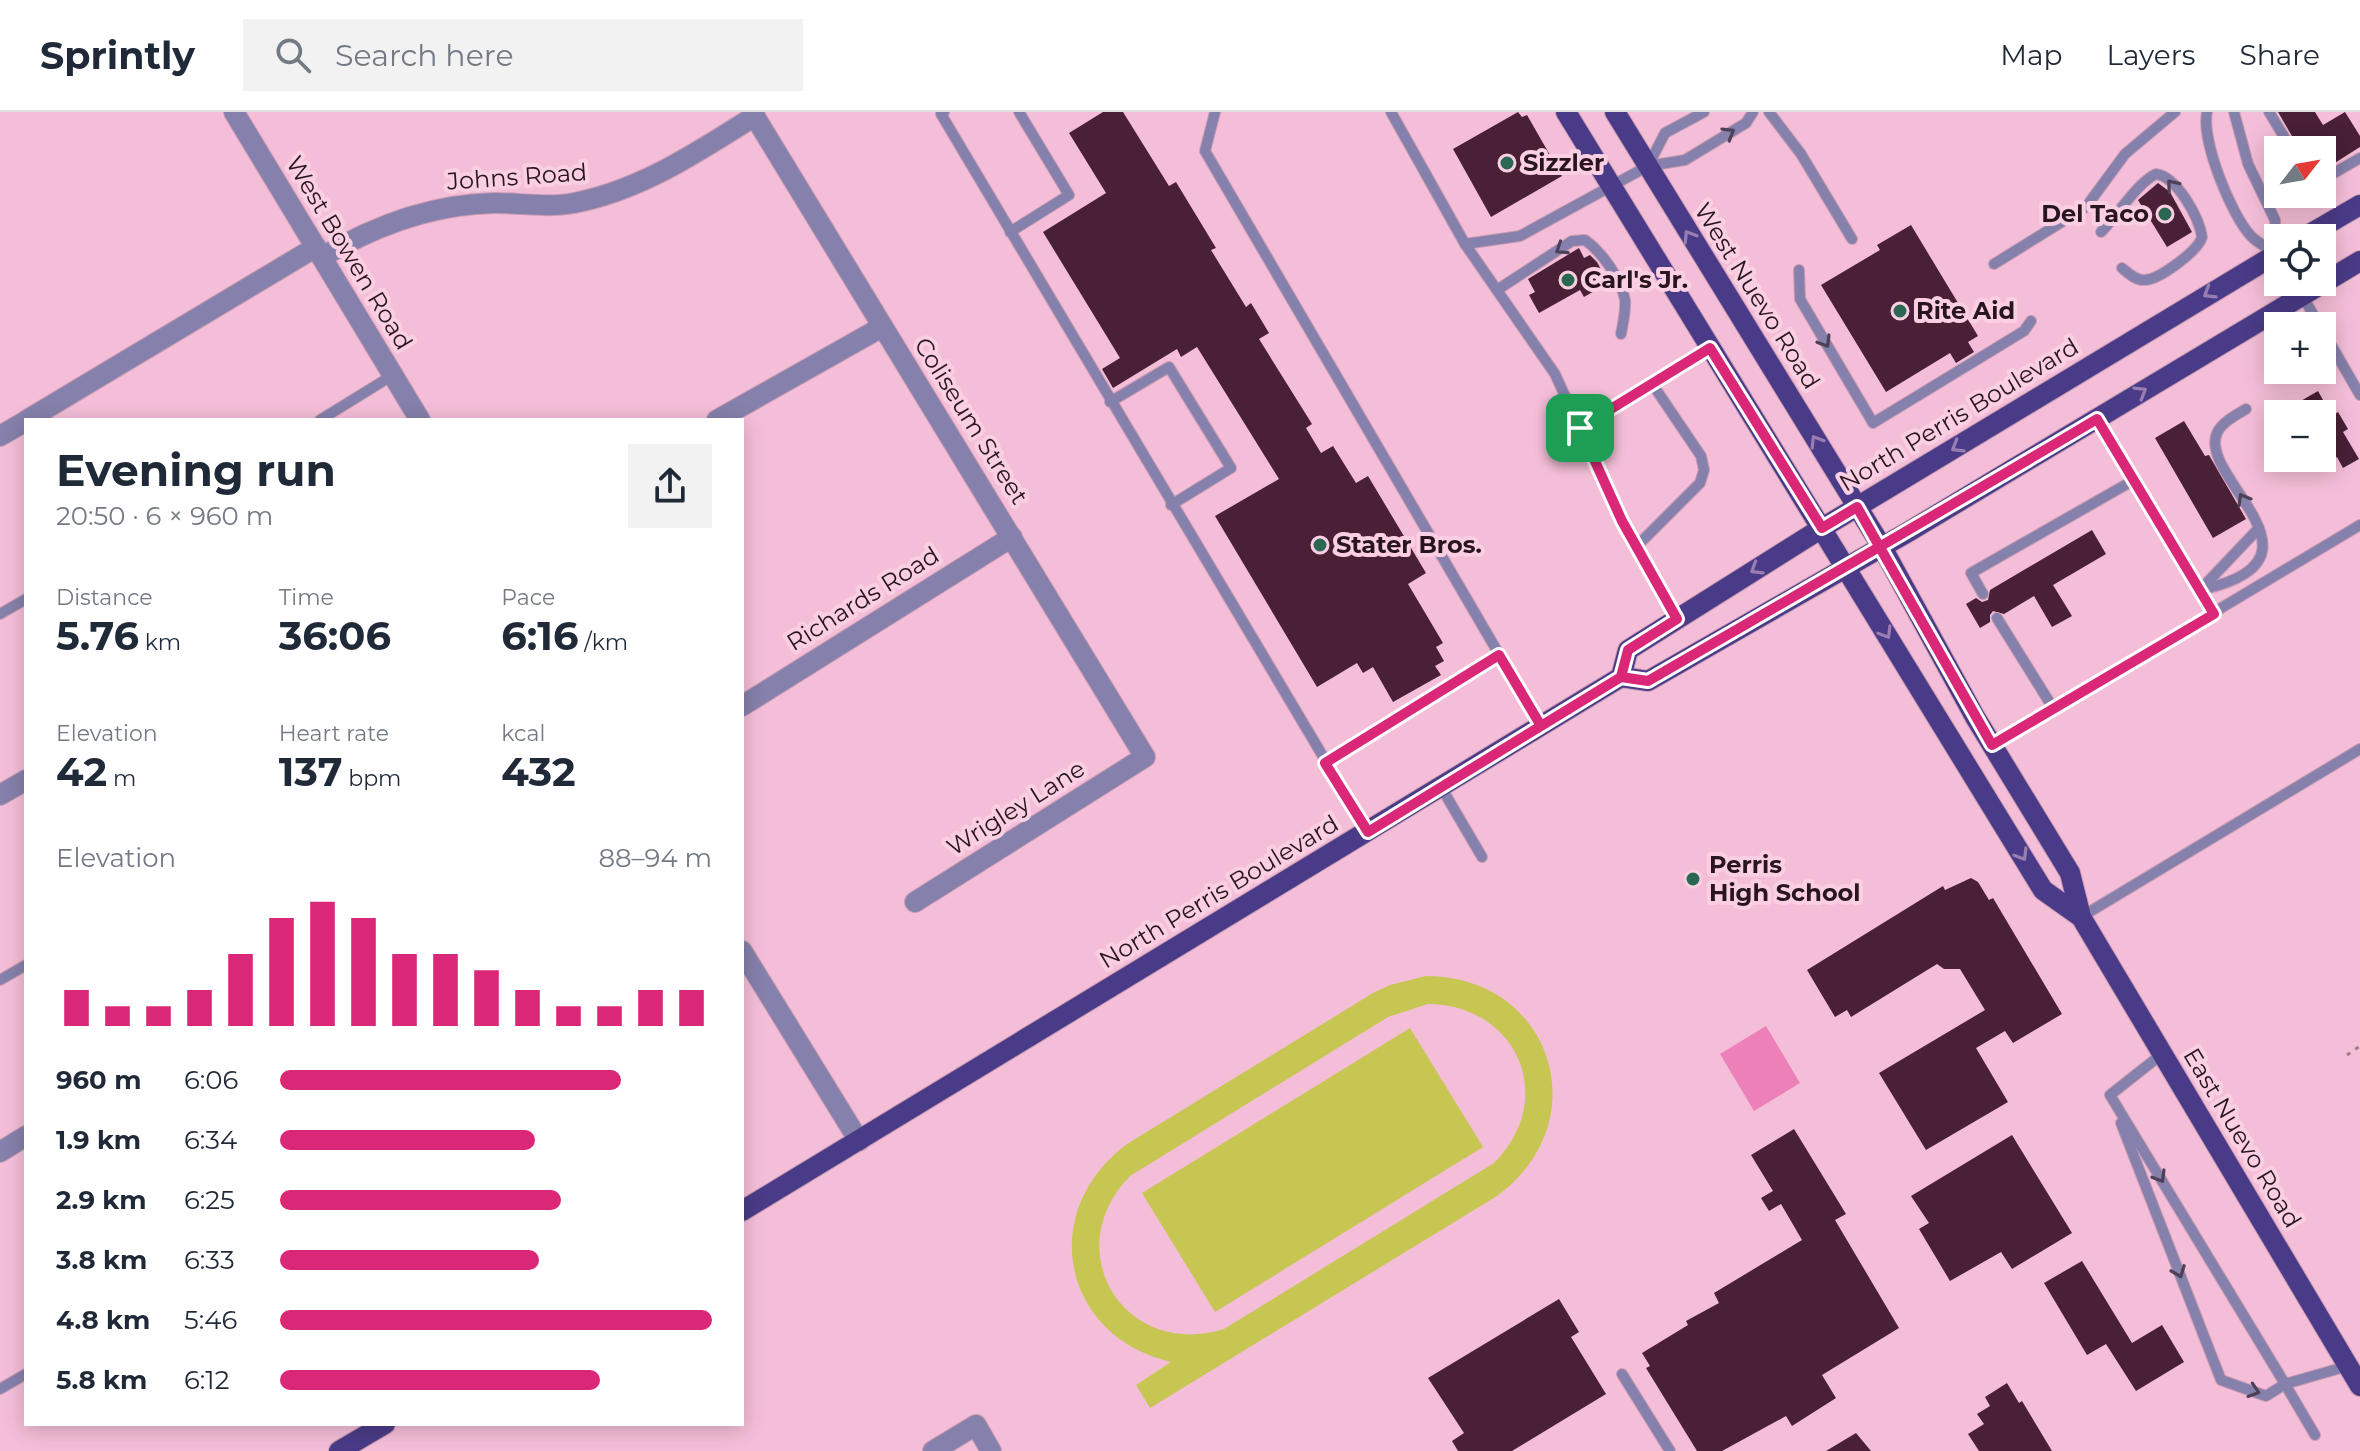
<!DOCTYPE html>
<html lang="en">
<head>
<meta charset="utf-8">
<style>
	:root { --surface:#fff; --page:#f2f2f3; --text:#1f2937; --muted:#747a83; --line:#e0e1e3; --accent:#db2777 }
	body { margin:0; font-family:Montserrat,sans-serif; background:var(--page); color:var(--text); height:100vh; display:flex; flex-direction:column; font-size:30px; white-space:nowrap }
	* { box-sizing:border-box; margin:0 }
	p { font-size:26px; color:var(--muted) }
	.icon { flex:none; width:44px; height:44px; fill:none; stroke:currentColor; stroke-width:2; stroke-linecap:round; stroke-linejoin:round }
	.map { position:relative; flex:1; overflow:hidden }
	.panel { position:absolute; left:24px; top:306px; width:720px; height:1008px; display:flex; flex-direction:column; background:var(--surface); border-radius:0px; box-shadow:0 4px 20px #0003 }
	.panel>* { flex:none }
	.needle { width:52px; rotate:59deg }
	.controls { position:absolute; left:2264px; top:24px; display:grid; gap:16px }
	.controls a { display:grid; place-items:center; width:72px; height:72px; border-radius:0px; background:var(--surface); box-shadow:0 4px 20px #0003; font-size:40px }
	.pin { position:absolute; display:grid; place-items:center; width:68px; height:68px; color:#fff; margin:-34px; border-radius:16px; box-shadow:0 4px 12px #0006 }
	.round { display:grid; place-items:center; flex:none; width:84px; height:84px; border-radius:0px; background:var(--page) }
	.summary { display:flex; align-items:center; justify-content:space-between; height:136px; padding:0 32px }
	h1 { font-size:44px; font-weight:700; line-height:60px }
	.figures { display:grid; grid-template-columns:repeat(3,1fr); gap:12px; height:136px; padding:8px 32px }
	.figures div { display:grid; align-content:center }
	.figures b { font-size:40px; font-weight:700 }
	.figures small { font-size:22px; font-weight:400 }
	.figures p { font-size:22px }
	.chart { height:224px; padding:16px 32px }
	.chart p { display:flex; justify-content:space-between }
	.chart svg { width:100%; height:144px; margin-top:8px; stroke:var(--accent); stroke-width:6 }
	ul { padding:0 32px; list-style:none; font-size:26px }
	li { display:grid; grid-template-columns:128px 96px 1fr; align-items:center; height:60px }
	li i { height:20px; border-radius:10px; background:var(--accent) }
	header { display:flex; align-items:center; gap:48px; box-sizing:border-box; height:112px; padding:0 40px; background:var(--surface); border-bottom:2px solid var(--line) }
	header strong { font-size:38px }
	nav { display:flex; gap:44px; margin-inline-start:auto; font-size:28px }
	.search { width:560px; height:72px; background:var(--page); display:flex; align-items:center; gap:20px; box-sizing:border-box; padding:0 28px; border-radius:0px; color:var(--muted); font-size:30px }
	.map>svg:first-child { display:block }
	.green { fill:#c7c653; fill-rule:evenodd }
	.water { fill:#eb81b8 }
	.building { fill:#492036 }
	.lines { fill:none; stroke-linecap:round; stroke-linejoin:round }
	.service-casing { stroke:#cb9cb3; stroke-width:12 }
	.minor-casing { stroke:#cb9cb3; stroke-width:22 }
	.primary-casing { stroke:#cb9cb3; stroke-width:22 }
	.path { stroke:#a27a8d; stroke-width:3; stroke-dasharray:4 6; stroke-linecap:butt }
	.service { stroke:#8581ac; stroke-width:10 }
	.minor { stroke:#8581ac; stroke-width:20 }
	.primary { stroke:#4a3b88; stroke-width:20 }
	.oneway { stroke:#4d4057 }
	.oneway2 { stroke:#9a7eb1 }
	.route-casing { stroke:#fff; stroke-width:16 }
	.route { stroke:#db2777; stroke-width:10 }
	.poi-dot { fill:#2b6854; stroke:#fbcfe3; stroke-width:3 }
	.labels { text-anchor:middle; stroke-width:8; stroke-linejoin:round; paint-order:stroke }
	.poi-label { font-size:24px; font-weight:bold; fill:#28151e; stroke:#fbcfe3; text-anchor:start }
	.street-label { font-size:24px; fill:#28151e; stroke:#fbcfe3 }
</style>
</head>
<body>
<header>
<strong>Sprintly</strong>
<div class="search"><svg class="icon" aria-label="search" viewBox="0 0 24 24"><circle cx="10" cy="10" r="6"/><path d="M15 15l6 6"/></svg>Search here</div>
<nav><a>Map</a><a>Layers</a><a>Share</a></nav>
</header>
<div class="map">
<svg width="2360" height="1339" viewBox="0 0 2360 1339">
	<rect width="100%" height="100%" fill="#f4bed8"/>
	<g class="green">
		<path d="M1426 864C1552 864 1599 1009 1497 1084L1150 1296 1136 1273 1171 1250C1061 1224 1037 1099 1127 1032L1373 881 1390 873ZM1428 892C1518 893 1558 987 1494 1051L1224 1217C1125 1248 1057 1139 1130 1064L1388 905Z"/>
		<path d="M1410 916 1483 1035 1215 1200 1142 1081Z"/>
	</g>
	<path class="water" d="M1766 914 1800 971 1754 999 1720 942Z"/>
	<g class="building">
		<path d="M1103 0H1123L1169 74 1176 70 1216 136 1211 138 1246 195 1251 191 1269 221 1259 227 1312 312 1306 316 1321 341 1333 334 1356 371 1368 364 1426 461 1408 472 1443 531 1436 535 1444 549 1435 554 1441 563 1393 590 1373 555 1363 561 1357 551 1317 575 1215 404 1279 367 1197 235 1181 245 1177 237 1113 276 1102 257 1120 246 1043 120 1106 81 1069 21Z"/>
		<path d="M1518 0 1522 5 1527 3 1562 64 1491 105 1453 37Z"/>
		<path d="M2278 0H2315L2323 13 2345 0 2360 24V35L2322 59V38H2300Z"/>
		<path d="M2158 71 2170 80 2192 120 2167 135 2138 88Z"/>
		<path d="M1911 113 1978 224 1968 230 1974 240 1956 251 1950 241 1886 280 1821 173 1880 138 1877 133Z"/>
		<path d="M1579 136 1584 146 1590 143 1597 150 1608 171 1584 185 1580 178 1539 201 1529 183 1535 180 1528 167Z"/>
		<path d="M2318 279 2332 304 2338 300 2348 317 2343 320 2359 347 2343 356 2337 345 2322 353V302H2278Z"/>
		<path d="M2184 309 2205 344 2209 343 2246 407 2213 426 2155 326Z"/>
		<path d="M2092 418 2106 442 2053 473 2072 504 2052 515 2034 484 2004 502 1993 499 1990 503V510L1980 516 1966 492 1976 486 1982 490 1988 488 1990 478Z"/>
		<path d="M1971 766 1978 770 1989 788 1993 786 2062 902 2013 931 2005 919 1976 936 2008 990 1926 1038 1879 961 1985 898 1960 857H1944L1937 852 1851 905 1847 898 1835 905 1807 858 1943 774 1945 778Z"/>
		<path d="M1794 1017 1846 1102 1835 1108 1899 1216 1822 1263 1836 1286 1792 1314 1786 1304 1722 1339H1697L1646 1256 1650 1254 1642 1241 1688 1213 1686 1209 1719 1191 1714 1181 1802 1128 1781 1092 1769 1099 1761 1086 1773 1079 1751 1043Z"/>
		<path d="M2012 1023 2072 1121 2012 1157 2001 1140 1950 1169 1919 1117 1929 1111 1911 1084Z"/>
		<path d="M2082 1149 2132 1231 2162 1213 2184 1250 2136 1279 2106 1232 2087 1243 2044 1171Z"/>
		<path d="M1559 1187 1579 1220 1571 1225 1606 1282 1512 1339H1458L1452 1329 1464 1321 1428 1266Z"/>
		<path d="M2007 1271 2019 1291 2022 1289 2052 1339H1979L1968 1322 1984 1312 1977 1302 1990 1294 1985 1285Z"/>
		<path d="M1856 1321 1871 1339H1826Z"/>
	</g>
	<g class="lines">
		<defs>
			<g id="service">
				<path d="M944 0 941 2 1368 720"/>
				<path d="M1215 0 1205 39 1541 614"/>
				<path d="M1391 0 1465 132 1555 262 1622 409 1677 507"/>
				<path d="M1769 0 1801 42 1852 127"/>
				<path d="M2207 0C2201 28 2231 103 2251 124 2257 131 2269 136 2277 142"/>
				<path d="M2234 0 2248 52 2275 108 2276 142"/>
				<path d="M2269 0 2292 38"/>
				<path d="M1648 54 1665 21 1704 0"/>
				<path d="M2322 68 2360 46"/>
				<path d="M1010 120 1069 83 1019 0"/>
				<path d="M2101 120C2117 104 2138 70 2156 62 2177 65 2199 105 2202 125 2198 139 2160 167 2145 168 2136 169 2128 161 2122 156"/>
				<path d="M1465 132 1520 124 1648 54 1685 48 1746 11 1753 0"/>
				<path d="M1994 152 2086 95 2125 42 2175 0"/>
				<path d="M1799 158 1800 187 1873 311 2024 219 2031 209"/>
				<path d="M2294 170 2320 214"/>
				<path d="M1497 178 1572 129 1585 128C1602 140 1621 167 1625 188 1626 199 1623 211 1621 222"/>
				<path d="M2322 217 2360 283"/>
				<path d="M1110 290 1169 255 1231 356 1171 393"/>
				<path d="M2097 307 2214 502"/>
				<path d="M320 308 393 263"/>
				<path d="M1580 316 1710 236"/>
				<path d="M1636 435 1700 371 1704 358 1701 344 1651 270"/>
				<path d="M2201 477 2259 416"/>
				<path d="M2200 478C2341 448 2197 366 2217 321 2222 310 2236 303 2246 297"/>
				<path d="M1983 482 1971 461 2134 368"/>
				<path d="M0 502 26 487"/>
				<path d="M1997 506 2053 596"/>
				<path d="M1992 633 2360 413"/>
				<path d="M1325 651 1499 543"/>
				<path d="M1441 675 1482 745"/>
				<path d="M2081 805 2360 637"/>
				<path d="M0 868 26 853"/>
				<path d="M2162 942 2110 983 2285 1272 2348 1254"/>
				<path d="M2121 1011 2221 1268 2266 1284 2285 1272 2315 1323"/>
				<path d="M1622 1262 1670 1339"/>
				<path d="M0 1277 26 1262"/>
			</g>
			<g id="minor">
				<path d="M234 0 420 308"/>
				<path d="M752 0 1145 645 915 790"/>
				<path d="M322 145C374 114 433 92 495 91 521 91 548 96 574 91 642 78 697 40 755 4"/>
				<path d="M27 308 316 135"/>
				<path d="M717 308 882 215"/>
				<path d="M0 324 26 309"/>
				<path d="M742 594 1012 425"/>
				<path d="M0 683 26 668"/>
				<path d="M742 839 859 1029"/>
				<path d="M0 1040 26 1024"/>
				<path d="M933 1339 976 1313 991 1339"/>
			</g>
			<g id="primary">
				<path d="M1566 0 2043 778 2081 805"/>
				<path d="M1615 0 1882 435 1975 605 2070 761 2081 805 2360 1274"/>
				<path d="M2303 126 2360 93"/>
				<path d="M1621 565 1648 569 1908 420 2360 149"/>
				<path d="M742 1099 1621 565 1628 538 1822 416 2278 141"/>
				<path d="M339 1339 385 1312"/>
			</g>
		</defs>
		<use href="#service" class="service-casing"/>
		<use href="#minor" class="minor-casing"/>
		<use href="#primary" class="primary-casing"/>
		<path class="path" d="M2347 943 2360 934"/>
		<use href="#service" class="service"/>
		<use href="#minor" class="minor"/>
		<use href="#primary" class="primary"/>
	</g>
	<defs><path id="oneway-chevron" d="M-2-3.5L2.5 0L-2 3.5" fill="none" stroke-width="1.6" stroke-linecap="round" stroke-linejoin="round" transform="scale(2)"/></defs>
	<g class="oneway">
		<use href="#oneway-chevron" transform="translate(1729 21) rotate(-31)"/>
		<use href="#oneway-chevron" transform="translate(2172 73) rotate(-130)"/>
		<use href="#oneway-chevron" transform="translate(1561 137) rotate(147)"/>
		<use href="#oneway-chevron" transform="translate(1825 230) rotate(59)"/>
		<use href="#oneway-chevron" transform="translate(2243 387) rotate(-120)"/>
		<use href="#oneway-chevron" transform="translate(2160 1065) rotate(59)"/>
		<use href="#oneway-chevron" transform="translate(2179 1160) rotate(69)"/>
		<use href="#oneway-chevron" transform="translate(2254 1279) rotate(18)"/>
	</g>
	<g class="oneway2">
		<use href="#oneway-chevron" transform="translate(1689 124) rotate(-122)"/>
		<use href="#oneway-chevron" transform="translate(2209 181) rotate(149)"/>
		<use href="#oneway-chevron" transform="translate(2141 280) rotate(-31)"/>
		<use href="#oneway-chevron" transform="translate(1816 329) rotate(-122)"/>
		<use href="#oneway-chevron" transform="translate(1957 335) rotate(149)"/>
		<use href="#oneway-chevron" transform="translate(1756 457) rotate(148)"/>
		<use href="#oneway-chevron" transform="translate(1886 521) rotate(59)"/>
		<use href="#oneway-chevron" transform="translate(2022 743) rotate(59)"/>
	</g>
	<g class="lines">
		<defs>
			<path id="route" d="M1580 316 1622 409 1677 507 1628 538 1621 565 1368 720 1325 651 1499 543 1541 614 1621 565 1648 569C1798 482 1948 396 2097 307L2214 502 1992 633 1857 395 1822 416 1710 236 1580 316"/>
		</defs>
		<use href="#route" class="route-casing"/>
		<use href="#route" class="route"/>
	</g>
	<g class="poi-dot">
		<circle cx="1507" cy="51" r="8"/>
		<circle cx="2165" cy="102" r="8"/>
		<circle cx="1568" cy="168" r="8"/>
		<circle cx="1900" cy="199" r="8"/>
		<circle cx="1320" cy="433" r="8"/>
		<circle cx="1693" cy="767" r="8"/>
	</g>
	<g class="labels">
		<g class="poi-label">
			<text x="1523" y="59">Sizzler</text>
			<text x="2149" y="110" text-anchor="end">Del Taco</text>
			<text x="1584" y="176">Carl's Jr.</text>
			<text x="1916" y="207">Rite Aid</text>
			<text x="1336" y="441">Stater Bros.</text>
			<text x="1709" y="761">Perris<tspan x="1709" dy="28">High School</tspan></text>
		</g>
		<g class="street-label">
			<text transform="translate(517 65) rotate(-4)" y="8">Johns Road</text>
			<text transform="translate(349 141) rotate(59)" y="8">West Bowen Road</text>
			<text transform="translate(1757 184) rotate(58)" y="8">West Nuevo Road</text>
			<text transform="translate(1959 303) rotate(-31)" y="8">North Perris Boulevard</text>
			<text transform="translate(971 309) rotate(58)" y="8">Coliseum Street</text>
			<text transform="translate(863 487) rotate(-32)" y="8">Richards Road</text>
			<text transform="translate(1016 696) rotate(-32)" y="8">Wrigley Lane</text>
			<text transform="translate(1219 780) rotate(-31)" y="8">North Perris Boulevard</text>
			<text transform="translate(2242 1026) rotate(59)" y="8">East Nuevo Road</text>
		</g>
	</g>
</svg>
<div class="controls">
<a><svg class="needle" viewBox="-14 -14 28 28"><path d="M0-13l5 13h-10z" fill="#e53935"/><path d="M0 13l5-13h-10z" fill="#747a83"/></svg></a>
<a><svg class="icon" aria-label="locate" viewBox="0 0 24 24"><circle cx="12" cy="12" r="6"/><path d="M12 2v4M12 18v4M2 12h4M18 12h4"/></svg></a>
<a>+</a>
<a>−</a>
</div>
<div class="pin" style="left:1580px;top:316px;background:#1e9e55"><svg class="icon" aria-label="arrive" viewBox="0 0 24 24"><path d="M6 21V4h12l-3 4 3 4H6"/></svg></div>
<section class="panel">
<div class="summary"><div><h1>Evening run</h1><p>20:50 · 6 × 960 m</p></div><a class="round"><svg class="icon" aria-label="share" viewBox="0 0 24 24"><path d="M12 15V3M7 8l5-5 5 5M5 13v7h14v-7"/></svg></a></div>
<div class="figures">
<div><p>Distance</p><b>5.76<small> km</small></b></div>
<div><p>Time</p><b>36:06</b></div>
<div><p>Pace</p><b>6:16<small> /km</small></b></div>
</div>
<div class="figures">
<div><p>Elevation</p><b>42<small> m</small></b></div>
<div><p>Heart rate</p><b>137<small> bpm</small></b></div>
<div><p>kcal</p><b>432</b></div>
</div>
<div class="chart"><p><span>Elevation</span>88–94 m</p>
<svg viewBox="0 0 160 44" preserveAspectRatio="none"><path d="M5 44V33M15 44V38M25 44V38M35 44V33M45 44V22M55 44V11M65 44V6M75 44V11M85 44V22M95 44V22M105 44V27M115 44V33M125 44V38M135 44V38M145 44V33M155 44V33"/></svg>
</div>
<ul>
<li><b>960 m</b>6:06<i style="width:79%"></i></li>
<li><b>1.9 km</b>6:34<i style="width:59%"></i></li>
<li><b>2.9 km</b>6:25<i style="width:65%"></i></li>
<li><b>3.8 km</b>6:33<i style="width:60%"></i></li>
<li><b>4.8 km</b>5:46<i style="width:100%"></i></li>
<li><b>5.8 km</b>6:12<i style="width:74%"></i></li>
</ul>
</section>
</div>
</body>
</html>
